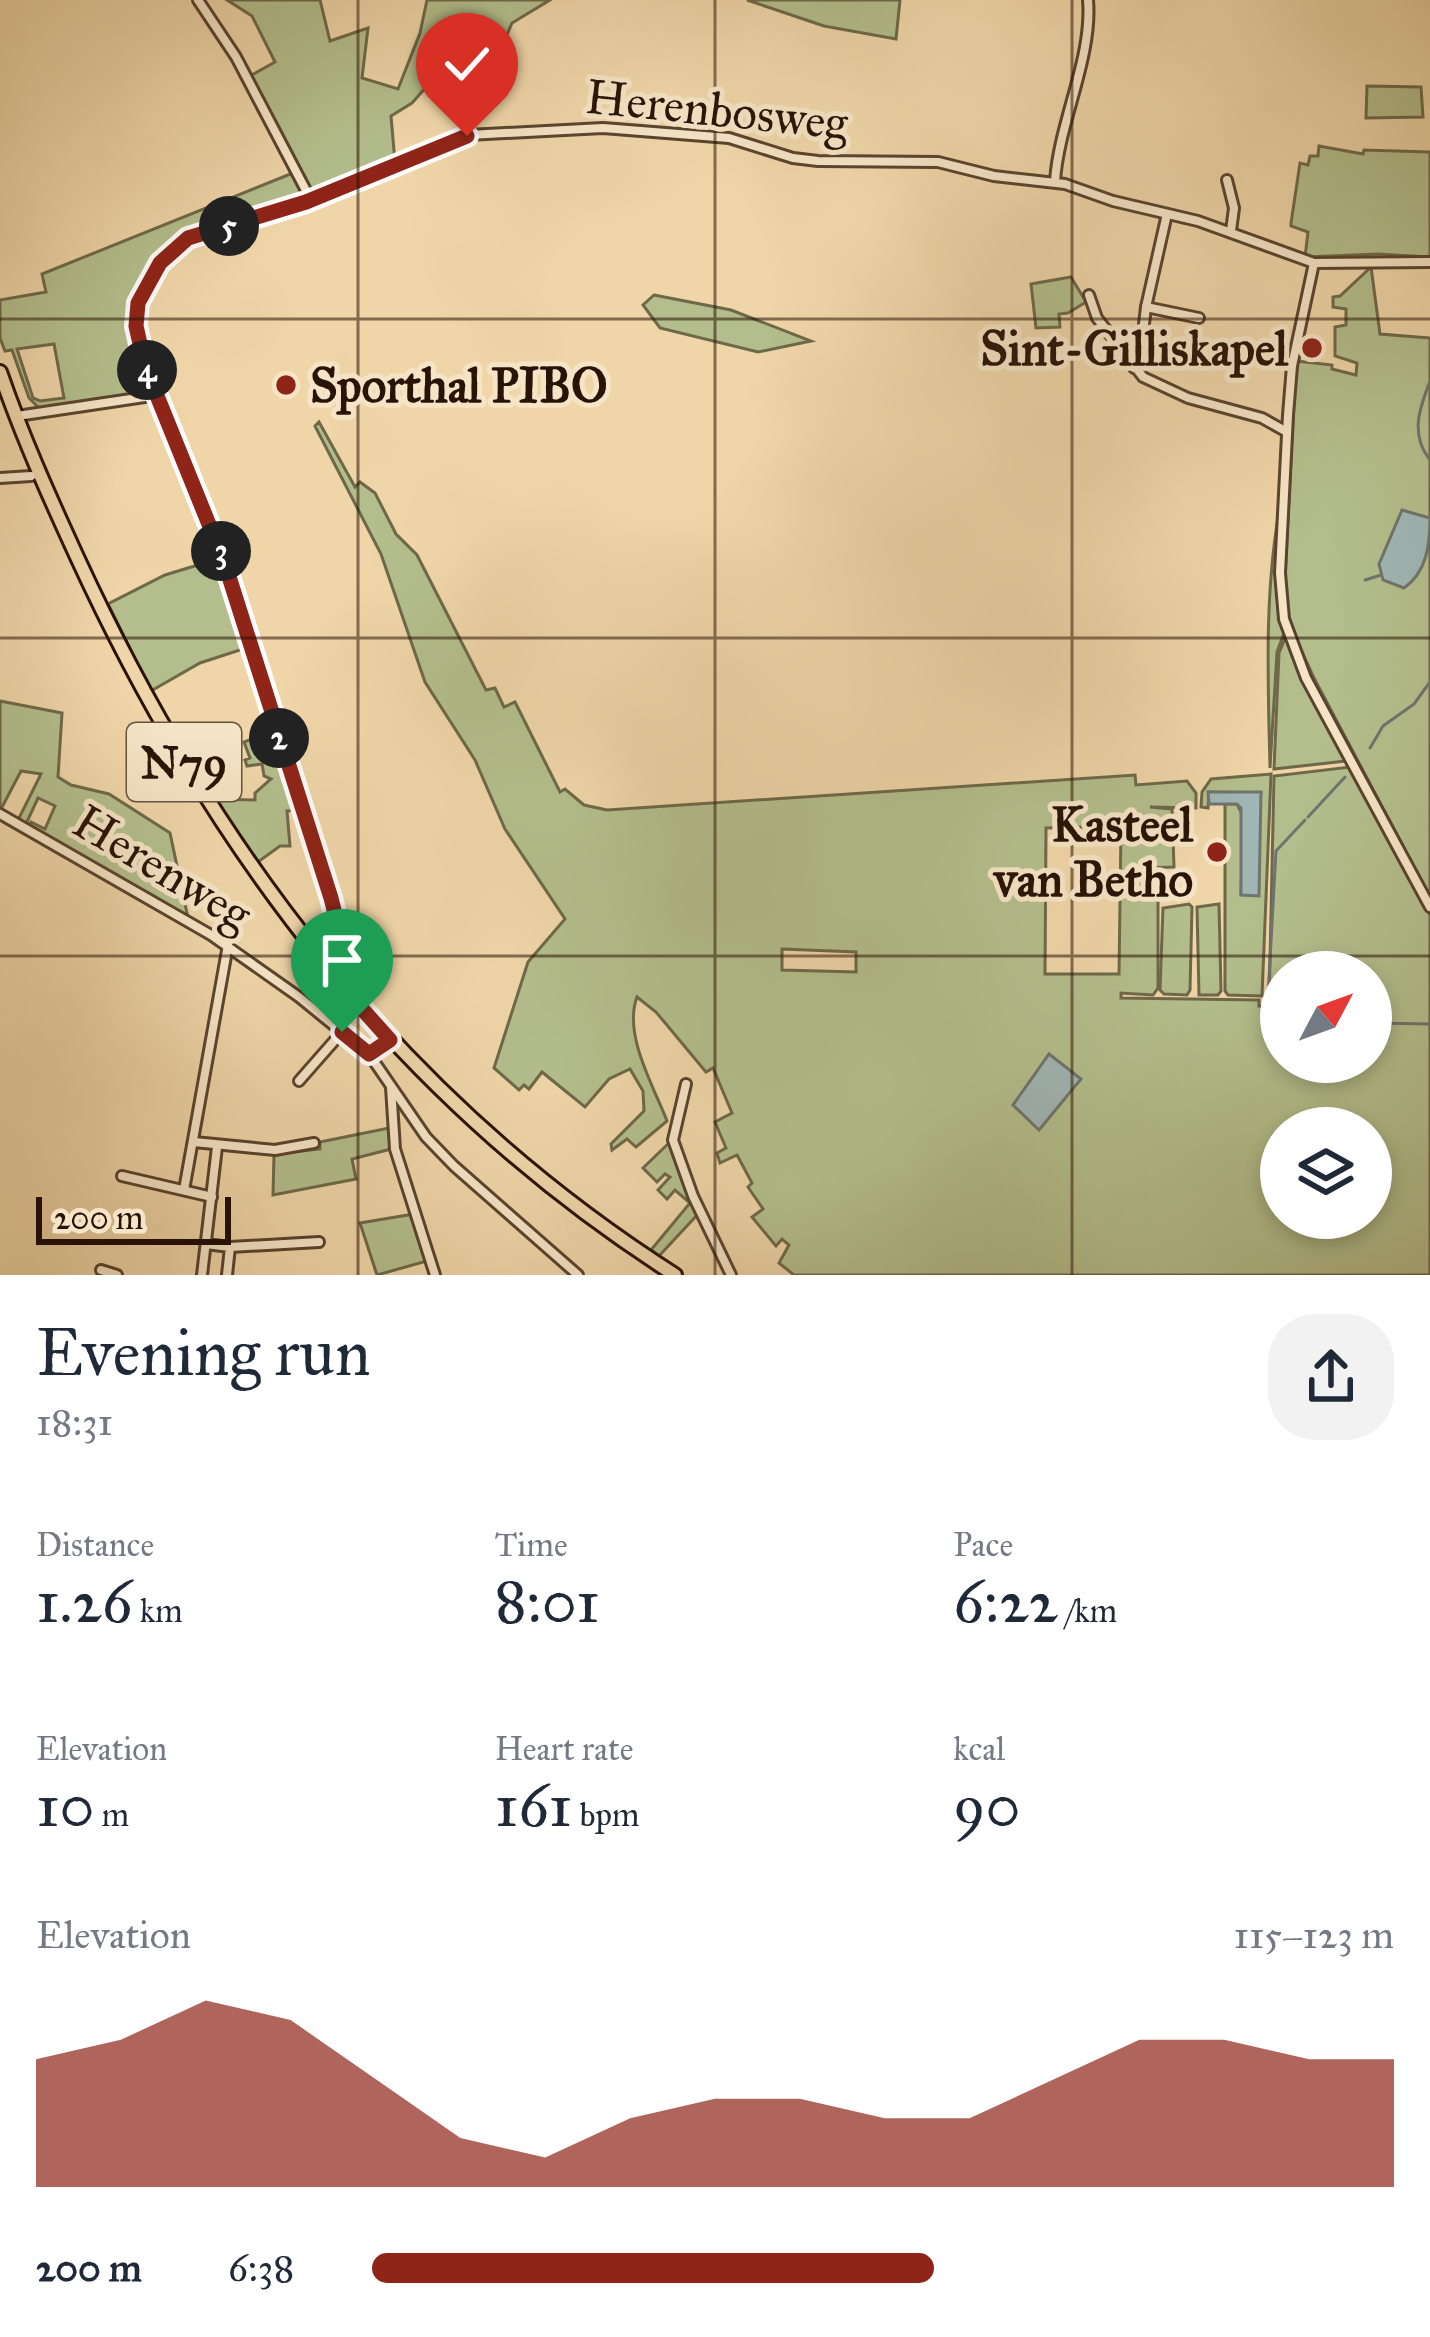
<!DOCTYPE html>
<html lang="en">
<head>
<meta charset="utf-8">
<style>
	:root { --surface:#fff; --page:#f2f2f3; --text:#1f2937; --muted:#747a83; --accent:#8f2418 }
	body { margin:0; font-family:"IM FELL Great Primer",serif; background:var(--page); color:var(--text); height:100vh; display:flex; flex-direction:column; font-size:45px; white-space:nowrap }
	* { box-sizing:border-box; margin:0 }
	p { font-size:39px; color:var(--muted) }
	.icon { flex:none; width:66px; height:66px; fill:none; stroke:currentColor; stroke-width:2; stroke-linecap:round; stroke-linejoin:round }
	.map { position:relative; height:1275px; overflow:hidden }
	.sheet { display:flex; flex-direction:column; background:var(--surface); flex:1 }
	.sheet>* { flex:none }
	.needle { width:78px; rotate:49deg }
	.buttons { position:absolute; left:1260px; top:951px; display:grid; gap:24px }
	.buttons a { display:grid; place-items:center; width:132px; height:132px; border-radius:50%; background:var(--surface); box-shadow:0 6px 18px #0003; font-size:60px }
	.scale { position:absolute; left:36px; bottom:30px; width:195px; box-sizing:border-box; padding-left:12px; border:6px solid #291206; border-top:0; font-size:33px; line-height:42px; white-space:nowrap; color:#291206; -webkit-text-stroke:9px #f5e4c6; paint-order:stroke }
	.pin { position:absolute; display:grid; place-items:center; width:102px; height:102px; color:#fff; margin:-123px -51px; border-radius:50% 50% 50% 0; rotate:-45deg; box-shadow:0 0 12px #0007 }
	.pin .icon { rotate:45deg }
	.km { position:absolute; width:60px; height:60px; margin:-30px; border-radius:50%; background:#222; color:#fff; font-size:33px; line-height:60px; text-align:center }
	.round { display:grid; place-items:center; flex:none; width:126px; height:126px; border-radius:48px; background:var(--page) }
	.overview { display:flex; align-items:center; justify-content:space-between; height:204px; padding:0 36px }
	h1 { font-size:66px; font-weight:600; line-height:90px }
	.metrics { display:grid; grid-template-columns:repeat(3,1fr); gap:18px; height:204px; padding:12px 36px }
	.metrics div { display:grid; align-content:center }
	.metrics b { font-size:60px; font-weight:600 }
	.metrics small { font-size:33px; font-weight:400 }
	.metrics p { font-size:33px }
	.chart { height:336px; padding:24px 36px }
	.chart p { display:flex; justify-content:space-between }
	.chart svg { width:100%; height:216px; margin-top:12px; fill:var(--accent); opacity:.7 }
	ul { padding:0 36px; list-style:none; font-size:39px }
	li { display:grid; grid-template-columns:192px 144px 1fr; align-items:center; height:90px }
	li i { height:30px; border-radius:15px; background:var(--accent) }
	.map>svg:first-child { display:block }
	.green { fill:#b3be8c; stroke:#6e6849; stroke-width:3; fill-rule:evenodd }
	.water { fill:#9fb6b4; stroke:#70746e; stroke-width:3 }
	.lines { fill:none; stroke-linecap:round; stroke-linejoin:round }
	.stream { stroke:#70746e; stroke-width:3 }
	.minor-casing { stroke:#5a432e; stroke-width:14 }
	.primary-casing { stroke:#291206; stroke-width:18 }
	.minor { stroke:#f5e4c6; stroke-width:8 }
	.primary { stroke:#efd5a8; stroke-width:12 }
	.route-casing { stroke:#fff; stroke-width:24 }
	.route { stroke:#8f2418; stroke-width:15 }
	.grid { fill:none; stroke:#291206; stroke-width:3; stroke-opacity:0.55 }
	.poi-dot { fill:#8f2418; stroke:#f5e4c6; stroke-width:4.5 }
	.labels { text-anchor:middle; stroke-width:10; stroke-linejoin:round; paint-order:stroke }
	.shield { fill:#f5e4c6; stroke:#665140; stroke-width:3 }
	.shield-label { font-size:45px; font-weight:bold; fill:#291206 }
	.street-label { font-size:48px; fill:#291206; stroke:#f5e4c6 }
	.poi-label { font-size:48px; font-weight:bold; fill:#291206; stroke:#f5e4c6; text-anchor:end }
</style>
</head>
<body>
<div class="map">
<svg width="1430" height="1275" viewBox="0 0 1430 1275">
	<rect width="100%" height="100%" fill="#efd5a8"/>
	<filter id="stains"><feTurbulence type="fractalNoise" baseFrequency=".00167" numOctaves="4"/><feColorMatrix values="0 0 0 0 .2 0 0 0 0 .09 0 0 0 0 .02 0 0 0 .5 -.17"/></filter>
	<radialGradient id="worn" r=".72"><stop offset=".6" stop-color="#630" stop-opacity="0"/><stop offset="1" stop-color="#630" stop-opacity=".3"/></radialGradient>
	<g class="green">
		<path d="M227 0H320L330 41 368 28 362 78 398 89 420 33 427 0H550L512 23 503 44 454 47 448 72 451 111 442 69 412 103 391 116 395 162 319 195 308 188 250 76 275 62 252 16Z"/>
		<path d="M747 0H900L896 39 824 26Z"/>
		<path d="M1367 86 1421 87 1423 117 1366 118Z"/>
		<path d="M1319 146 1363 154 1364 150 1430 152V257L1378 254 1305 257 1308 232 1291 226V223L1300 163 1308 165 1310 156H1318Z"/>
		<path d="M293 173 304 192 301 200 182 239 136 299 133 332 152 391 39 408 29 398 12 350 5 351 0 338V300L46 292 42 274ZM54 344 64 398 40 401 33 398 17 349Z"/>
		<path d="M1371 267 1380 334 1430 338V897L1314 678 1293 633 1284 597 1296 361 1332 365V369L1356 375 1357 363 1335 356V327L1346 325V309L1333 307V297L1340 296Z"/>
		<path d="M1071 277 1086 302 1068 313 1059 314 1060 327 1036 328 1031 284Z"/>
		<path d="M654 295 731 310 811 341 758 352 660 328 643 305Z"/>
		<path d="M319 422 355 487 360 482 375 493 396 534 417 555 486 690 495 688 504 707 515 702 560 792 565 789 584 805 607 810 1135 775 1136 785 1187 781 1196 793V808L1150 807 1172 809 1174 867 1142 868V893H1158V988L1153 995 1121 993V998L1259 1000V1006H1269L1274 776 1350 767 1430 915V1275H794L779 1263 789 1245 782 1239 776 1246 752 1217 763 1209 748 1187 752 1183 737 1155 720 1163 717 1153 726 1148 715 1122 732 1113 713 1068 706 1072 656 1012 637 997C623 1034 653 1085 667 1121L636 1147 627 1139 612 1150 611 1144 644 1111 643 1091 630 1069 609 1079 585 1107 542 1072 529 1089 524 1085 519 1090 494 1068 528 962 565 919 505 829 475 760 425 682 381 554 315 426ZM1086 827 1121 829 1119 974H1045L1046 828ZM782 949 856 952V972L782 970ZM1281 972H1371V1062H1281ZM1281 1128H1371V1218H1281Z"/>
		<path d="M1280 506 1277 577 1284 633 1277 652 1270 768C1268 680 1264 593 1280 506Z"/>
		<path d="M221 558 246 648 200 663 151 691 108 604 165 575Z"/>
		<path d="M1286 636 1303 680 1346 761 1274 769 1279 653Z"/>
		<path d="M0 701 62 713 58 777 71 785 109 794 170 833 188 918 29 826 31 822 45 829 55 806 38 798 26 824 18 820 41 774 21 771 0 811Z"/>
		<path d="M257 737 264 755 280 747 300 810 287 811 290 846H280L258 862 215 799 255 800V793L271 779 264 776 262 764 247 766 245 760 250 758 244 742Z"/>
		<path d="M1271 774 1262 996 1228 995 1225 991V804H1237L1243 816 1241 895 1261 793 1209 792 1208 808 1201 807 1202 792 1211 779Z"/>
		<path d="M1189 904 1192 907 1190 990 1187 995 1164 994 1160 990 1163 908Z"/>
		<path d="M1219 904 1221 991 1218 995H1199L1197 907Z"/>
		<path d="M389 1128 391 1149 352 1159 356 1179 273 1195 274 1154 320 1149V1142Z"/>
		<path d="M670 1142 699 1213 659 1256 651 1250 690 1203 675 1190 667 1199 658 1190 670 1177 665 1174 657 1182 643 1168Z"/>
		<path d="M414 1214 427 1261 377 1275 360 1223Z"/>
	</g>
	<g class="water">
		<path d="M1402 510 1430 518C1430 544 1427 572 1404 588L1383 580 1379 564Z"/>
		<path d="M1208 792H1261L1259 896 1241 895V808L1237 804H1209Z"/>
		<path d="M1049 1054 1081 1079 1039 1130 1013 1105Z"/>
	</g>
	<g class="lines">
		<g class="stream">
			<path d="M1430 381C1419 409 1410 435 1430 460"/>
			<path d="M1365 580 1381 575"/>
			<path d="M1370 748 1383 726 1414 704 1430 682"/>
			<path d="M1308 817 1345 777"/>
			<path d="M1268 996 1276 851 1305 820"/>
			<path d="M1268 1001 1267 1021H1281"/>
			<path d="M1371 1023 1430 1024"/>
		</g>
		<defs>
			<g id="minor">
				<path d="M198 0 236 57 311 200"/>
				<path d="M1227 180 1234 208 1231 231"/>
				<path d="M1055 181C1059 122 1093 57 1088 0"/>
				<path d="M1314 263 1292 366 1288 415 1280 573 1284 619 1306 678 1430 907"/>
				<path d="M1089 295 1097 318 1143 377 1188 398 1262 418 1287 432"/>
				<path d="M1146 307 1199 318"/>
				<path d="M1134 368 1140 358 1146 307 1167 214"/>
				<path d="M17 416 158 395"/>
				<path d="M0 478 31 476"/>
				<path d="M0 814 211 935 299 997 369 1054 426 1137 454 1166 578 1275"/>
				<path d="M347 992 353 985 331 898 225 564 145 366 136 326 138 303 147 283 177 244 205 232 306 203 468 135 603 128 729 138 793 158 818 161 938 162 994 176 1065 184 1113 201 1198 221 1314 263 1430 262"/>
				<path d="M369 1054 390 1040"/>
				<path d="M299 1081 342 1032"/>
				<path d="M686 1084 673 1140 693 1196 731 1275"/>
				<path d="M391 1087 395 1149 435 1275"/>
				<path d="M194 1142 275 1150 314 1143"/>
				<path d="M122 1176 212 1197"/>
				<path d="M184 1190 228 945"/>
				<path d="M206 1244 230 1247 227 1275"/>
				<path d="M230 1247 319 1242"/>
				<path d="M101 1270 117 1275"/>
				<path d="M202 1275 217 1147"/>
			</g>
			<path id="primary" d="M0 372C22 436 49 496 77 557 212 851 400 1100 675 1275"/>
		</defs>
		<use href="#minor" class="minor-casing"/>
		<use href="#primary" class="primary-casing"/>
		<use href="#minor" class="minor"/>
		<use href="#primary" class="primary"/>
	</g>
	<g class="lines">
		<defs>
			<path id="route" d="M342 1032 369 1054 390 1040 347 992 353 985 331 898 225 564 145 366 136 326 138 303 160 263 188 238 306 202 467 136"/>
		</defs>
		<use href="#route" class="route-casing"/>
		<use href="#route" class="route"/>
	</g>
	<path class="grid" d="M358 0V1275M715 0V1275M1072 0V1275M0 319H1430M0 638H1430M0 956H1430"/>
	<g class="poi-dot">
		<circle cx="1312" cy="348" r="12"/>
		<circle cx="286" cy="385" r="12"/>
		<circle cx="1217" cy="852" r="12"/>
	</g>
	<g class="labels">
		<rect class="shield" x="127" y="723" width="114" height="78" rx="9"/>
		<g class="shield-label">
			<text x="184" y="778">N79</text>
		</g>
		<g class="street-label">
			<text transform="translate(717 109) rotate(6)" y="17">Herenbosweg</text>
			<text transform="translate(163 867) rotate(31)" y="17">Herenweg</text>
		</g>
		<g class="poi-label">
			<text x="1288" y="365">Sint-Gilliskapel</text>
			<text x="310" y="402" text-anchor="start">Sporthal PIBO</text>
			<text x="1193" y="841">Kasteel<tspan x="1193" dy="55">van Betho</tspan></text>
		</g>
	</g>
	<rect width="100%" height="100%" filter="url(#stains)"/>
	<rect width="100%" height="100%" fill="url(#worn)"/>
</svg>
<div class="buttons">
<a><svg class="needle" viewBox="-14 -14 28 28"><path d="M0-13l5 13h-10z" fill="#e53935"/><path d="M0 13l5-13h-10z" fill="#747a83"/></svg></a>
<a><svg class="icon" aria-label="layers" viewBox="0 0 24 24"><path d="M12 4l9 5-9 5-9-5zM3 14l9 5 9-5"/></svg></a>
</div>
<div class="scale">200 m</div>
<div class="pin" style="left:342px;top:1032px;background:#1e9e55"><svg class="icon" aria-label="arrive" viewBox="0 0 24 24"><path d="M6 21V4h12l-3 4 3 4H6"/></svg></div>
<div class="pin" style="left:467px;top:136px;background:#d93025"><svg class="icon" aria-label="check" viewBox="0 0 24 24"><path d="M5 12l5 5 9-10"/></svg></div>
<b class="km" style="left:279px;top:738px">2</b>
<b class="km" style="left:221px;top:551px">3</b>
<b class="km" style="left:147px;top:370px">4</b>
<b class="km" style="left:229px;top:226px">5</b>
</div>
<section class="sheet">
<div class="overview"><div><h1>Evening run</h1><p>18:31</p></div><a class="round"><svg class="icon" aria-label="share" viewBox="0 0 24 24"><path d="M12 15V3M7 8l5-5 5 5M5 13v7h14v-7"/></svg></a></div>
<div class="metrics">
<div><p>Distance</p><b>1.26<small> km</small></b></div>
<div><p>Time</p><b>8:01</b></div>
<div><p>Pace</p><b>6:22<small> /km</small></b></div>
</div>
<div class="metrics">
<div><p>Elevation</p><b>10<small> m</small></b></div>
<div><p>Heart rate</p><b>161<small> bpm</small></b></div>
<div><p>kcal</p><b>90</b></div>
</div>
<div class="chart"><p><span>Elevation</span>115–123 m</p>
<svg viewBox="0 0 160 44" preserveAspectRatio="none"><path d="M0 44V18L10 14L20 6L30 10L40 22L50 34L60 38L70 30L80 26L90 26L100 30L110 30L120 22L130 14L140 14L150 18L160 18V44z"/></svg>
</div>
<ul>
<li><b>200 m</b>6:38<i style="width:55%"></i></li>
</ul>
</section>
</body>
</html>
